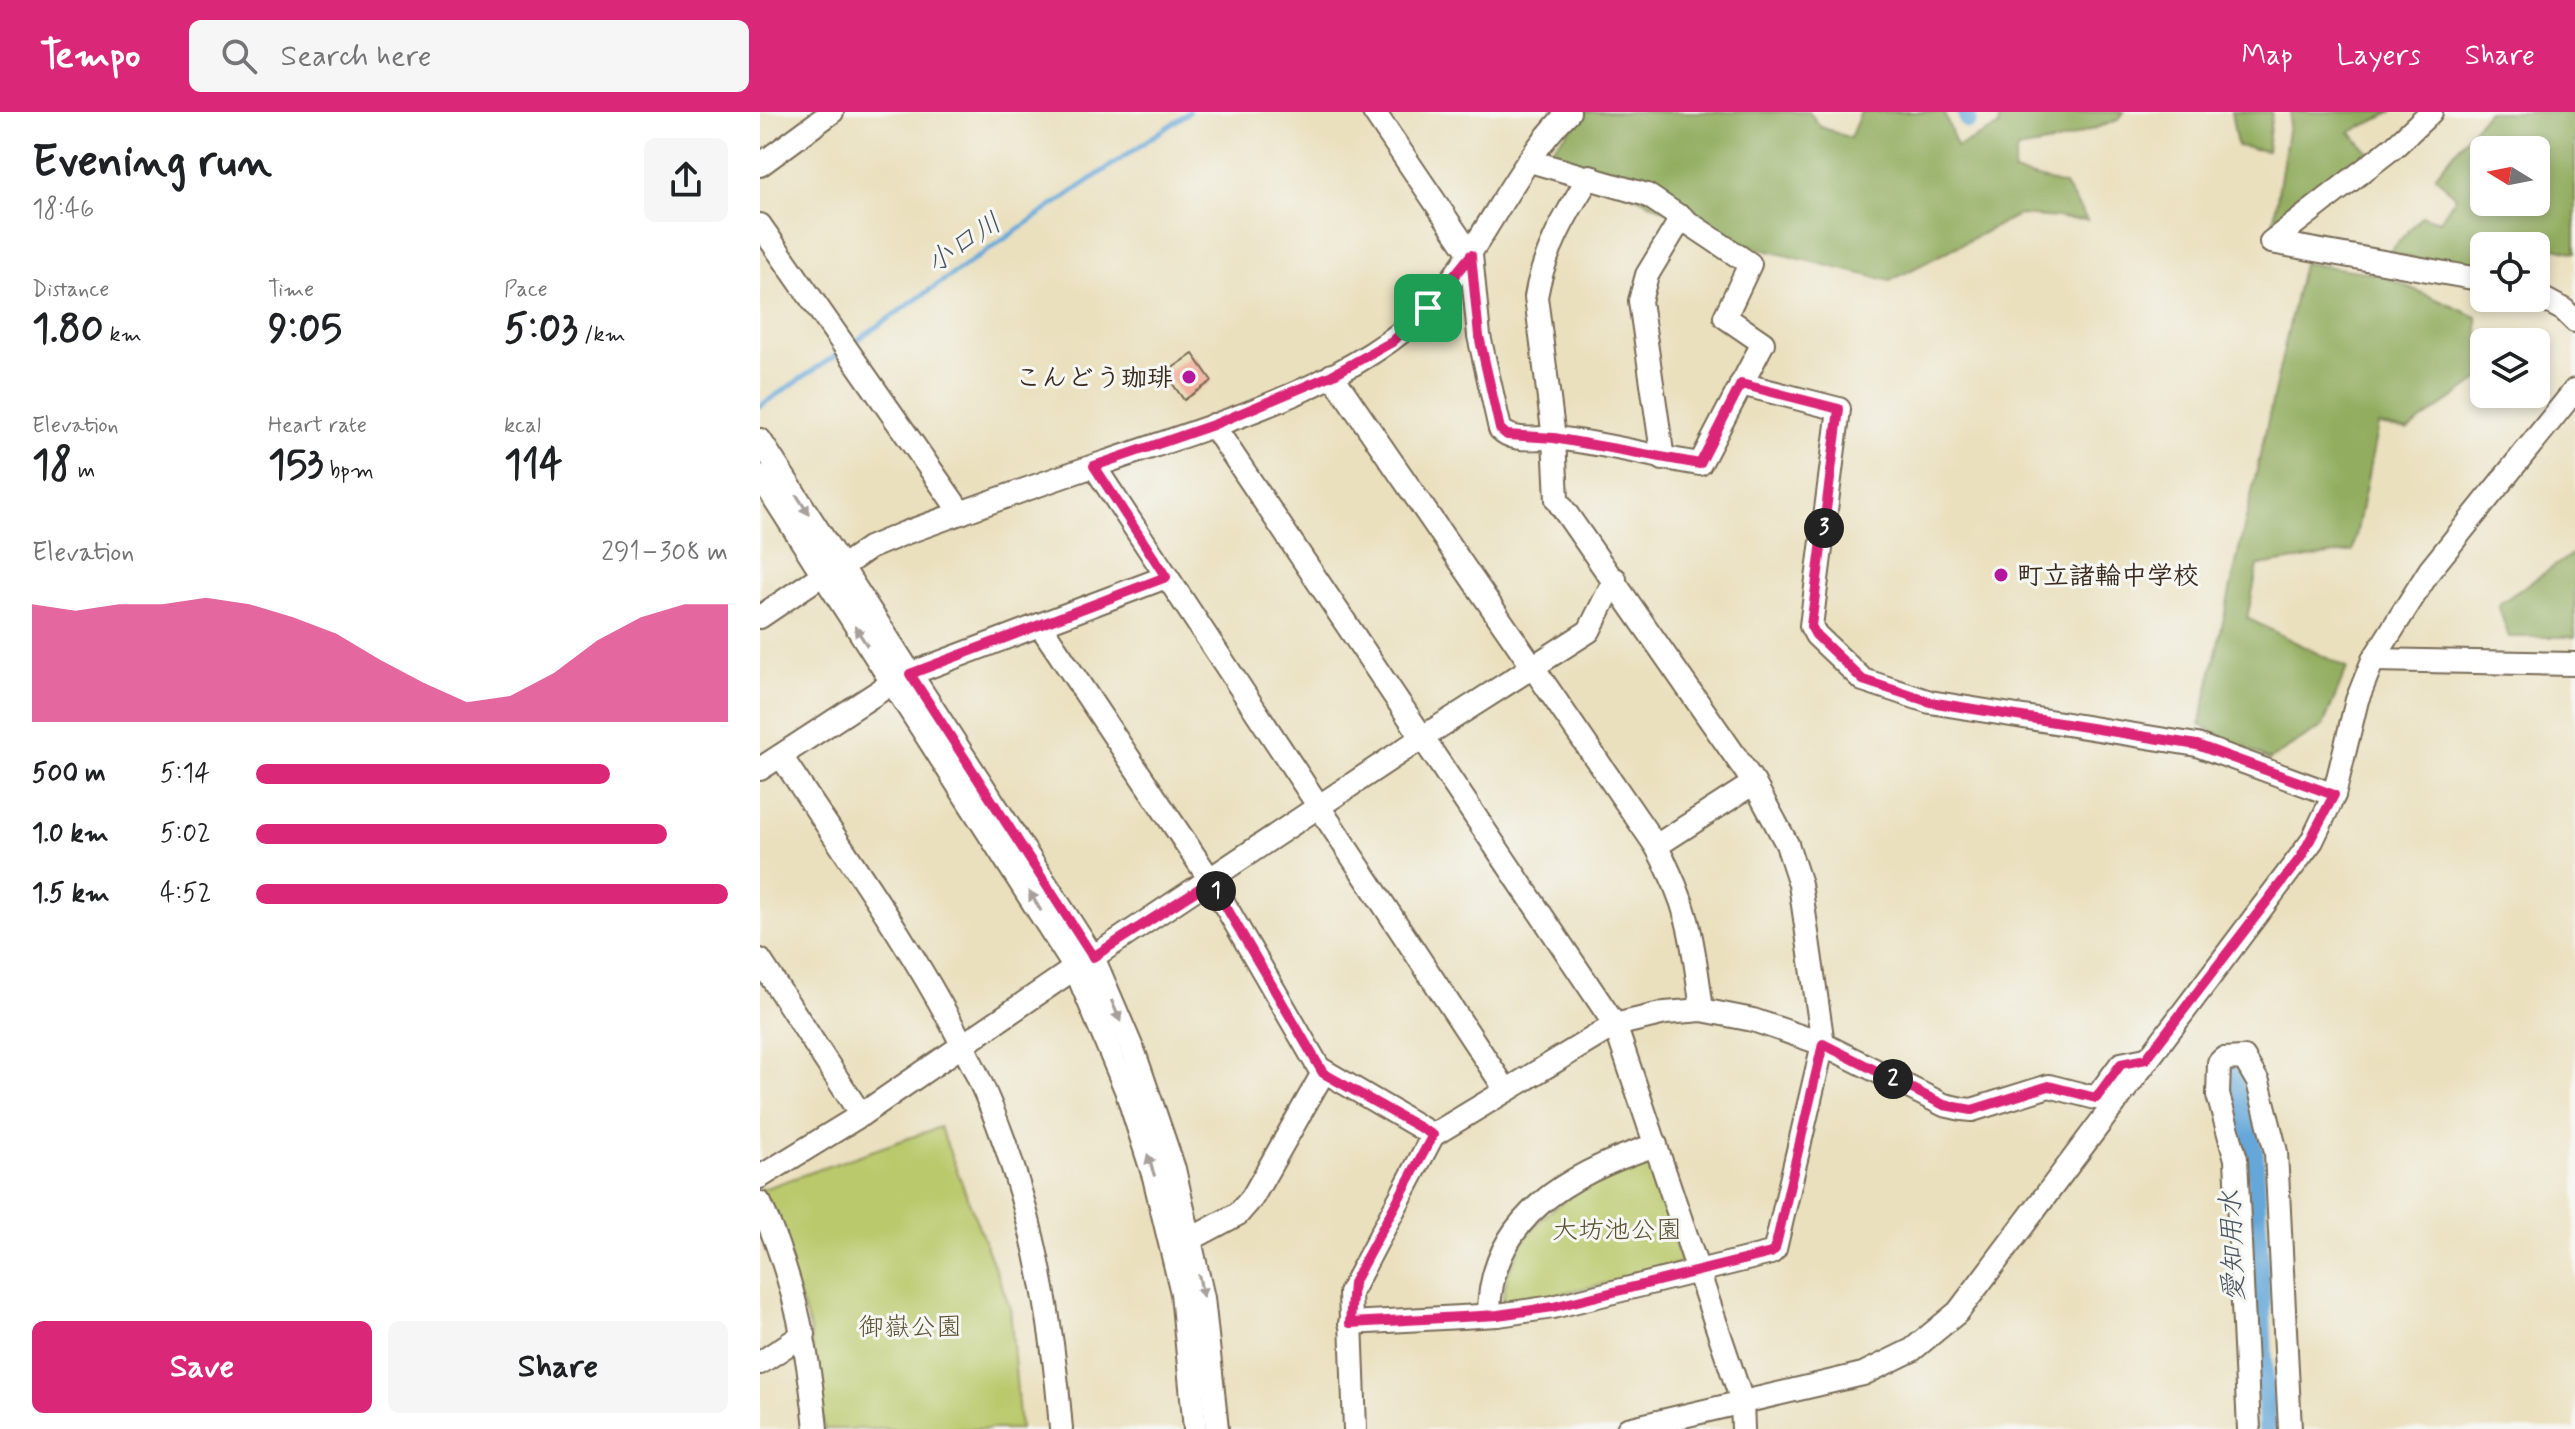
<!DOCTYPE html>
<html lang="en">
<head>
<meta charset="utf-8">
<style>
	:root { --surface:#fff; --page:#f6f6f6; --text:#202124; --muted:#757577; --accent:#db2777 }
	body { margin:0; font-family:Mynerve,"Klee One",sans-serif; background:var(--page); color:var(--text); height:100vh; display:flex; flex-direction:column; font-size:30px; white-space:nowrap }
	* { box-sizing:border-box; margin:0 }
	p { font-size:26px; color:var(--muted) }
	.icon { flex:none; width:44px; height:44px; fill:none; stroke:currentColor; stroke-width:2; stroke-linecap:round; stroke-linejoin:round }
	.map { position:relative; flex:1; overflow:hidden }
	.panel { display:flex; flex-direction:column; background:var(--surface); width:760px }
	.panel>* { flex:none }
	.needle { width:52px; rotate:280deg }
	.fabs { position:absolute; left:1710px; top:24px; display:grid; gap:16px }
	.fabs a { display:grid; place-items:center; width:80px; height:80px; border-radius:12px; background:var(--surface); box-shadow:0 4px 12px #0003; font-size:40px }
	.pin { position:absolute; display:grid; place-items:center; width:68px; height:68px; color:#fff; margin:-34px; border-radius:16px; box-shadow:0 4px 12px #0006 }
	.km { position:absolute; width:40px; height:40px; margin:-20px; border-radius:50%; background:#222; color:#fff; font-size:22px; line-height:40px; text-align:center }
	.round { display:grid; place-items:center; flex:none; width:84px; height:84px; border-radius:12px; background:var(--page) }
	.overview { display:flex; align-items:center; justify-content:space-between; height:136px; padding:0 32px }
	h1 { font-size:44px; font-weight:800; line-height:60px }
	.metrics { display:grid; grid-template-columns:repeat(3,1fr); gap:12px; height:136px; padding:8px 32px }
	.metrics div { display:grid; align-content:center }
	.metrics b { font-size:40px; font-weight:800 }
	.metrics small { font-size:22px; font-weight:400 }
	.metrics p { font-size:22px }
	.chart { height:224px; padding:16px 32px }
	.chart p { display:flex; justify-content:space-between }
	.chart svg { width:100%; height:144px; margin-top:8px; fill:var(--accent); opacity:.7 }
	.cta { display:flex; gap:16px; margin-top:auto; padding:16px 32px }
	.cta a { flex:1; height:92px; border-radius:12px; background:var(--accent); color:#fff; font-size:32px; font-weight:800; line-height:92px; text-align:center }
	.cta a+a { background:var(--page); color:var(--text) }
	ul { padding:0 32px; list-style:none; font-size:26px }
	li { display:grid; grid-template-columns:128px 96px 1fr; align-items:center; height:60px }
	li i { height:20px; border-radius:10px; background:var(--accent) }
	header { display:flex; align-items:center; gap:48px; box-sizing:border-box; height:112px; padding:0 40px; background:var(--accent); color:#fff }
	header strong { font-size:38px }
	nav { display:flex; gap:44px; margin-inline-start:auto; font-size:28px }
	.search { width:560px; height:72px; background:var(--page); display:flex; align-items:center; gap:20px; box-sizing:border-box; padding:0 28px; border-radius:12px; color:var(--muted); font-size:30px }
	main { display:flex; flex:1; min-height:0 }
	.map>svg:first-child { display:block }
	.green { fill:#bac96c; stroke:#7a7a45; stroke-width:2 }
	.forest { fill:#93ad60; stroke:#676c3f; stroke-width:2; fill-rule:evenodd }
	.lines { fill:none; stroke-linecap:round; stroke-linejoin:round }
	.stream { stroke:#65a7d9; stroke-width:5 }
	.canal { stroke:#65a7d9; stroke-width:18 }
	.building { fill:#f1b09b }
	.minor-casing { stroke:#786a56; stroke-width:26 }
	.minor { stroke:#fff; stroke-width:22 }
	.oneway { fill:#a79f9a }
	.route-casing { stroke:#fff; stroke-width:16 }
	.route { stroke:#db2777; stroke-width:10 }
	.poi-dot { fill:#b5179e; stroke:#f6f6f2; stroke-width:3 }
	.labels { text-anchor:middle; stroke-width:6; stroke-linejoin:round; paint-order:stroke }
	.poi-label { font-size:26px; font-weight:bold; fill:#3b2a1e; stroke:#f6f6f2; text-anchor:end }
	.park-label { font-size:26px; fill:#5b5232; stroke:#f6f6f2 }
	.water-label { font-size:28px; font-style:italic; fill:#4a565f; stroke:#f6f6f2 }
</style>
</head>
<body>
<header>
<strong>Tempo</strong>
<div class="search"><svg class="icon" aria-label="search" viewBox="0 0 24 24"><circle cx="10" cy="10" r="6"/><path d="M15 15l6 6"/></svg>Search here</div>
<nav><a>Map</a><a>Layers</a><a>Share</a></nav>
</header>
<main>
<section class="panel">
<div class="overview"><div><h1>Evening run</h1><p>18:46</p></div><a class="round"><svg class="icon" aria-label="share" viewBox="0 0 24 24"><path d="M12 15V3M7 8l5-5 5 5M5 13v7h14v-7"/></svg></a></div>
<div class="metrics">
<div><p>Distance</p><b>1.80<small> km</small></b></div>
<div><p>Time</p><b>9:05</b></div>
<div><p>Pace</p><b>5:03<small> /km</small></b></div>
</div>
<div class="metrics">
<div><p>Elevation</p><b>18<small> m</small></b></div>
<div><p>Heart rate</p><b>153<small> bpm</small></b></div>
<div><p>kcal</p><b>114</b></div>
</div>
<div class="chart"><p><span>Elevation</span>291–308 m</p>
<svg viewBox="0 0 160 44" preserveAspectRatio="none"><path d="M0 44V8L10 10L20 8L30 8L40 6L50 8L60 12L70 17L80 25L90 32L100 38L110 36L120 29L130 19L140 12L150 8L160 8V44z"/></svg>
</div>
<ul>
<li><b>500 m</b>5:14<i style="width:75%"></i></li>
<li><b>1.0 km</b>5:02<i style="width:87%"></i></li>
<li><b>1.5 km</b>4:52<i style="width:100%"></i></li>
</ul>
<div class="cta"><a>Save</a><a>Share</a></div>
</section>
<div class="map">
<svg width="1815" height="1317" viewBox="0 0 1815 1317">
	<rect width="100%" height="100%" fill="#f6f6f2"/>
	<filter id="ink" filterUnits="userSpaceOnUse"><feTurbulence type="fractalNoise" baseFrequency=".0125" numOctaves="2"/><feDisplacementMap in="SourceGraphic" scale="16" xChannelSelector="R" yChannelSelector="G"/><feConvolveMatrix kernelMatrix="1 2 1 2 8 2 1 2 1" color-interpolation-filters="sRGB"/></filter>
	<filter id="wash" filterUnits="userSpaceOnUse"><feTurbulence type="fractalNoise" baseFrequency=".006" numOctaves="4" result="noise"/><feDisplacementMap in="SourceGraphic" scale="32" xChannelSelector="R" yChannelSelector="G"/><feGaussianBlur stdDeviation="1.8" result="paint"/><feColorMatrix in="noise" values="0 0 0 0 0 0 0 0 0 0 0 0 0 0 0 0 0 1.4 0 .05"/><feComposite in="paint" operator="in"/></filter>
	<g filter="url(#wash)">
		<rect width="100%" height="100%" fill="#eae0be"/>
		<g class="green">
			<path d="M180 1015 250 1195 260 1317H64L49 1213 0 1078Z"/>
			<path d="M879 1045 890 1046 921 1151 858 1169 742 1194C750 1108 811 1082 879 1045Z"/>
		</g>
		<g class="forest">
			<path d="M826 0H1049L1061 15 1090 26 1101 0H1184L1197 35 1238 15 1241 0H1364L1358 8 1297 30 1257 37 1253 60 1305 73 1327 108 1258 103 1130 169 976 131 795 47 791 38Z"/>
			<path d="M1471 0H1512L1507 39 1477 34Z"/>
			<path d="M1531 0H1633L1590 20 1612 44 1512 119Z"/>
			<path d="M1727 0H1815V141L1779 132 1776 142V134H1724V160L1628 141 1662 104 1680 109 1696 85 1675 64ZM1724 38H1776V90H1724Z"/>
			<path d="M1543 151 1619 162 1717 205 1721 266 1648 318 1618 313 1593 439 1498 454 1487 506 1587 556 1563 614 1509 648 1440 613Z"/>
			<path d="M1815 440V525H1749L1738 493Z"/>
		</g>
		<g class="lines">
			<g class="stream">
				<path d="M90 233 429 0"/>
				<path d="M0 294 82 239"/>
			</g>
			<g class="canal">
				<path d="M1206 0 1208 8"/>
				<path d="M1470 953 1495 1041 1507 1317"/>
			</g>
		</g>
		<g id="blocks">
			<path class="building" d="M433 242 452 269 424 288 405 261Z"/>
		</g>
	</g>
	<g filter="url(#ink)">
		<use href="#blocks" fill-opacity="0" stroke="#786a56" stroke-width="2"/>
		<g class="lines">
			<defs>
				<g id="minor">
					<path d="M614 0 711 143 719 224 740 317C754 331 774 325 793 326 842 330 891 345 940 352L1003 231 965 205 990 152 887 83 770 49"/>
					<path d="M1671 0 1635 34 1511 130 1724 168"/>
					<path d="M0 53 72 0"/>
					<path d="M0 113 201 401"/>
					<path d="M1776 183 1804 198 1815 209"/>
					<path d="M572 263 896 734C930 795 933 830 942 898"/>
					<path d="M981 272 1079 297 1051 514 1056 523 1103 568 1170 590 1437 633 1574 683"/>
					<path d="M453 313 855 913 982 1289 983 1317"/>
					<path d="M0 328 333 845 375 943 414 1057 443 1186 457 1317"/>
					<path d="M903 347 880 189 887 163 922 105"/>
					<path d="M334 354 746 978"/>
					<path d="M0 364 315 856 366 978 394 1065 422 1181 435 1317"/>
					<path d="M83 454 109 436 145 421C212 397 278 372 346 350 446 316 593 274 667 197 723 138 751 57 809 0"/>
					<path d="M0 505 62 463"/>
					<path d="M280 513 451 769 559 956 673 1023"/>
					<path d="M1613 548 1815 552"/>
					<path d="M150 562 406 465"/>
					<path d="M21 644C83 739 151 832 202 932 264 1051 291 1184 301 1317"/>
					<path d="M0 657 132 571"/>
					<path d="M896 734 994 671"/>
					<path d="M333 845 663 625 829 519 855 467"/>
					<path d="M0 848 101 1003"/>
					<path d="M0 1065 101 1003 315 856"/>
					<path d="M0 1091C33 1163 49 1239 56 1317"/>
					<path d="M431 1127 478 1102 492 1086 563 961"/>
					<path d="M729 1203C729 1104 812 1060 896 1033"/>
					<path d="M590 1211 738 1203 793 1195 1011 1141 1015 1137 1063 932 1040 772 1027 732 994 671 797 388 794 326 776 185C783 142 806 101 830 64"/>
					<path d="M0 1251 44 1222"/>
					<path d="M595 1317 590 1181 673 1023 855 913 905 901 942 898 993 908 1063 932 1184 993 1202 997 1212 998 1289 974 1336 986 1361 952 1386 947"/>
					<path d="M868 1317 1103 1262 1152 1238 1198 1200 1552 729 1574 683 1597 588 1613 548 1670 458 1815 278"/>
					<path d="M1489 1317 1476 1047 1458 983 1459 951 1463 947 1484 946 1498 970 1516 1040 1530 1317"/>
				</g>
			</defs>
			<use href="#minor" class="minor-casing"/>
			<use href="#minor" class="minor"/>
		</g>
		<defs><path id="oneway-solid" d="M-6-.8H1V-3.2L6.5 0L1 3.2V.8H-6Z" transform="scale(2)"/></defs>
		<g class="oneway">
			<use href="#oneway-solid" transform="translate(43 393) rotate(57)"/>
			<use href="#oneway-solid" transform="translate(101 524) rotate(-123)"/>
			<use href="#oneway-solid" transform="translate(275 789) rotate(-121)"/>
			<use href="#oneway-solid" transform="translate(356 899) rotate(67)"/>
			<use href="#oneway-solid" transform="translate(391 1053) rotate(-108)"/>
			<use href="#oneway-solid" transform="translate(441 1174) rotate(78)"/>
		</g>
	</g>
	<g class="lines" filter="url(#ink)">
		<defs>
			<path id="route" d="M711 143 719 224 740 317 747 323 794 326 940 352 981 272 1079 297 1051 514 1056 523 1103 568 1170 590 1437 633 1574 683 1541 745 1386 947 1361 952 1336 986 1289 974 1212 998 1184 993 1063 932 1015 1137 1011 1141 793 1195 738 1203 590 1211 593 1171 673 1023 563 961 451 769 333 845 150 562 406 465 334 354 453 313 572 263 632 230 668 196Z"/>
		</defs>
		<use href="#route" class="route-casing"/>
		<use href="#route" class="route"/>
	</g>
	<g class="poi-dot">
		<circle cx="429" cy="265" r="8"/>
		<circle cx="1241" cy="463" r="8"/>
	</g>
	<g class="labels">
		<g class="poi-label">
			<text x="413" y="274">こんどう珈琲</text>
			<text x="1257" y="472" text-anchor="start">町立諸輪中学校</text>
		</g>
		<g class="park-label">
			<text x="857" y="1126">大坊池公園</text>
			<text x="150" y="1223">御嶽公園</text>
		</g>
		<g class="water-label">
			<text transform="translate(203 130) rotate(-34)" y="10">小口川</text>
			<text transform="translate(1471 1134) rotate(-92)" y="10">愛知用水</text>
		</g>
	</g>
</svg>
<div class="fabs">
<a><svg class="needle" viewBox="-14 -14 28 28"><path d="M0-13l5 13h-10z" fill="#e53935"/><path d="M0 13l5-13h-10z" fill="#757577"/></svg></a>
<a><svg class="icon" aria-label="locate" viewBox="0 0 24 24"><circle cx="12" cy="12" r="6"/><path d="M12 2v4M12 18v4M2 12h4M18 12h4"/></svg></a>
<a><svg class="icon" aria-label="layers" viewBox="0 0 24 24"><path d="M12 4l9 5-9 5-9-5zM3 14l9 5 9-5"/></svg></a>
</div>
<div class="pin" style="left:668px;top:196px;background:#1e9e55"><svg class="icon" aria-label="arrive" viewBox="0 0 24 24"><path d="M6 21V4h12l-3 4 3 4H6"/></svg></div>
<b class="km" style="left:456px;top:779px">1</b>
<b class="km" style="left:1133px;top:967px">2</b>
<b class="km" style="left:1064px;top:416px">3</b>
</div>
</main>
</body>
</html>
